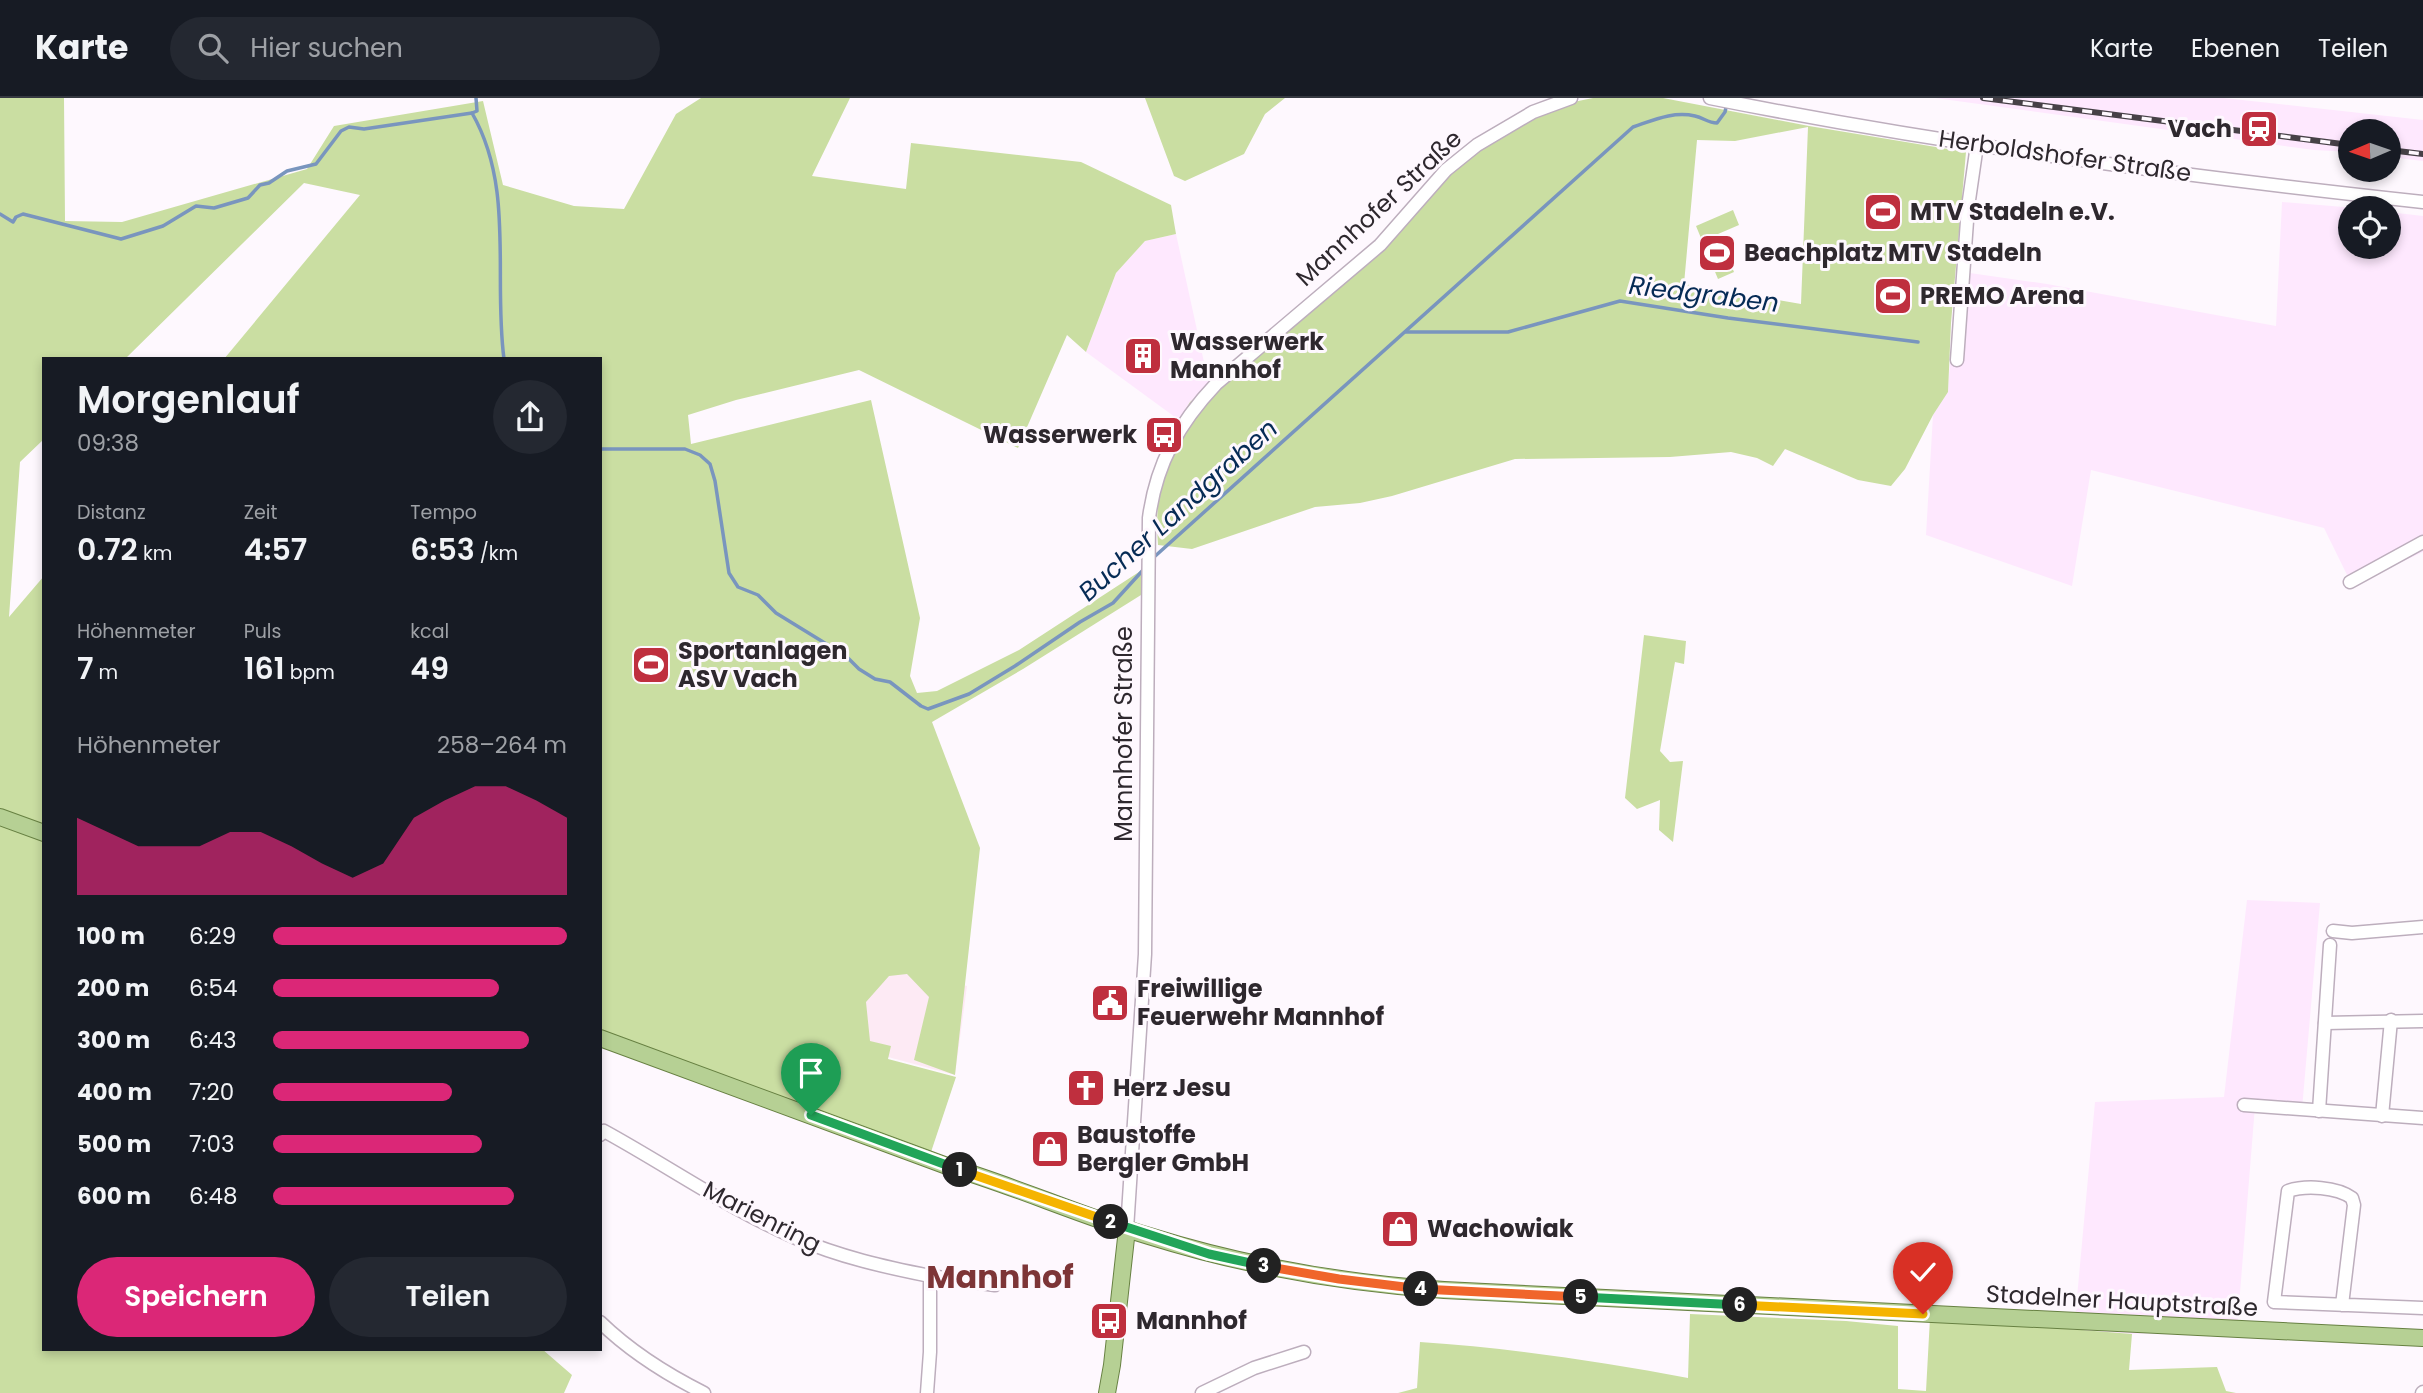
<!DOCTYPE html>
<html lang="de">
<head>
<meta charset="utf-8">
<style>
	:root { --surface:#171b24; --page:#242831; --text:#f1f3f6; --muted:#9ea1a6; --line:#363941; --accent:#db2777 }
	body { margin:0; font-family:Poppins,sans-serif; background:var(--page); color:var(--text); height:100vh; display:flex; flex-direction:column; font-size:26px; white-space:nowrap }
	* { box-sizing:border-box; margin:0 }
	p { font-size:23px; color:var(--muted) }
	.icon { flex:none; width:38px; height:38px; fill:none; stroke:currentColor; stroke-width:2; stroke-linecap:round; stroke-linejoin:round }
	.map { position:relative; flex:1; overflow:hidden }
	.panel { position:absolute; left:42px; top:259px; width:560px; height:994px; display:flex; flex-direction:column; background:var(--surface); border-radius:0px; box-shadow:0 4px 10px #0003 }
	.panel>* { flex:none }
	.needle { width:46px; rotate:268deg }
	.fabs { position:absolute; left:2338px; top:21px; display:grid; gap:14px }
	.fabs a { display:grid; place-items:center; width:63px; height:63px; border-radius:50%; background:var(--surface); box-shadow:0 4px 10px #0003; font-size:35px }
	.pin { position:absolute; display:grid; place-items:center; width:60px; height:60px; color:#fff; margin:-72px -30px; border-radius:50% 50% 50% 0; rotate:-45deg; box-shadow:0 0 7px #0007 }
	.pin .icon { rotate:45deg }
	.km { position:absolute; width:35px; height:35px; margin:-18px; border-radius:50%; background:#222; color:#fff; font-size:19px; line-height:35px; text-align:center }
	.round { display:grid; place-items:center; flex:none; width:74px; height:74px; border-radius:37px; background:var(--page) }
	.headline { display:flex; align-items:center; justify-content:space-between; height:119px; padding:0 35px }
	h1 { font-size:38px; font-weight:600; line-height:52px }
	.figures { display:grid; grid-template-columns:repeat(3,1fr); gap:10px; height:119px; padding:7px 35px }
	.figures div { display:grid; align-content:center }
	.figures b { font-size:30px; font-weight:600 }
	.figures small { font-size:19px; font-weight:400 }
	.figures p { font-size:19px }
	.chart { height:196px; padding:14px 35px }
	.chart p { display:flex; justify-content:space-between }
	.chart svg { width:100%; height:126px; margin-top:7px; fill:var(--accent); opacity:.7 }
	.primary-button { display:flex; gap:14px; margin-top:auto; padding:14px 35px }
	.primary-button a { flex:1; height:80px; border-radius:42px; background:var(--accent); color:#fff; font-size:28px; font-weight:600; line-height:80px; text-align:center }
	.primary-button a+a { background:var(--page); color:var(--text) }
	ul { padding:0 35px; list-style:none; font-size:23px }
	li { display:grid; grid-template-columns:112px 84px 1fr; align-items:center; height:52px }
	li i { height:18px; border-radius:9px; background:var(--accent) }
	header { display:flex; align-items:center; gap:42px; box-sizing:border-box; height:98px; padding:0 35px; background:var(--surface); border-bottom:2px solid var(--line) }
	header strong { font-size:33px }
	nav { display:flex; gap:38px; margin-inline-start:auto; font-size:24px }
	.search { width:490px; height:63px; background:var(--page); display:flex; align-items:center; gap:18px; box-sizing:border-box; padding:0 24px; border-radius:38px; color:var(--muted); font-size:26px }
	.map>svg:first-child { display:block }
	.built { fill:#fee8fe }
	.education { fill:#fdeaf4 }
	.green { fill:#cadea2; fill-rule:evenodd }
	.lines { fill:none; stroke-linecap:round; stroke-linejoin:round }
	.stream { stroke:#7995be; stroke-width:3.5 }
	.minor-casing { stroke:#bdaebd; stroke-width:15 }
	.major-casing { stroke:#678042; stroke-width:18 }
	.minor { stroke:#fff; stroke-width:12 }
	.major { stroke:#b6d094; stroke-width:16 }
	.rail-casing { stroke:#474147; stroke-width:6 }
	.rail { stroke:#fef8fe; stroke-width:3.5; stroke-dasharray:10; stroke-linecap:butt }
	.split-1-casing { stroke:#fff; stroke-width:14 }
	.split-2-casing { stroke:#fff; stroke-width:14 }
	.split-3-casing { stroke:#fff; stroke-width:14 }
	.split-4-casing { stroke:#fff; stroke-width:14 }
	.split-5-casing { stroke:#fff; stroke-width:14 }
	.split-6-casing { stroke:#fff; stroke-width:14 }
	.split-7-casing { stroke:#fff; stroke-width:14 }
	.split-1 { stroke:#22a559; stroke-width:9 }
	.split-2 { stroke:#f5b400; stroke-width:9 }
	.split-3 { stroke:#22a559; stroke-width:9 }
	.split-4 { stroke:#f0652b; stroke-width:9 }
	.split-5 { stroke:#f0652b; stroke-width:9 }
	.split-6 { stroke:#22a559; stroke-width:9 }
	.split-7 { stroke:#f5b400; stroke-width:9 }
	.labels { text-anchor:middle; stroke-width:6; stroke-linejoin:round; paint-order:stroke }
	.poi-label { font-size:24px; font-weight:bold; fill:#2e282e; stroke:#fef8fe; text-anchor:start }
	.street-label { font-size:24px; fill:#2e282e; stroke:#fef8fe }
	.water-label { font-size:26px; font-style:italic; fill:#062b55; stroke:#fef8fe }
	.district-label { font-size:32px; font-weight:bold; fill:#7d3537; stroke:#fef8fe }
</style>
</head>
<body>
<header>
<strong>Karte</strong>
<div class="search"><svg class="icon" aria-label="search" viewBox="0 0 24 24"><circle cx="10" cy="10" r="6"/><path d="M15 15l6 6"/></svg>Hier suchen</div>
<nav><a>Karte</a><a>Ebenen</a><a>Teilen</a></nav>
</header>
<div class="map">
<svg width="2423" height="1295" viewBox="0 0 2423 1295">
	<rect width="100%" height="100%" fill="#fef8fe"/>
	<g class="built">
		<path d="M1935 0H2224L2423 22V63L2389 59V33H2350V54L2314 52Z"/>
		<path d="M2282 104 2356 110H2350V149H2389V114L2423 118V454L2352 487 2324 430 2091 372 2072 488 1926 437 1933 317 1948 294 1956 173 2047 186 2276 228Z"/>
		<path d="M1176 136 1209 287 1190 304 1179 322 1086 254 1116 175 1145 143Z"/>
		<path d="M2247 802 2320 805 2302 1011 2255 1008 2237 1232 2132 1236 2074 1232 2095 1004 2224 999Z"/>
	</g>
	<path class="education" d="M883 869 967 888 955 977 836 945Z"/>
	<g class="green">
		<path d="M0 0H64L65 123 122 124 307 71 334 28 483 3 503 87 574 108 624 111 676 16 701 0H850L812 78 906 91 911 45 1081 64 1171 107 1176 136 1145 143 1116 175 1086 254 1067 237 1018 350 859 272 736 302 688 317 691 346 871 302 920 520 910 578 917 595 937 593 1019 552 1142 472 1141 497 1023 571 932 624 980 750 955 977 914 962 929 899 907 876 889 878 866 904 870 943 891 948 888 961 956 979 929 1060 600 940V261H224L360 97 304 85 125 261H44V341L20 364 9 519 44 478V1251H542L572 1277 564 1295H0Z"/>
		<path d="M1145 0H1285L1265 16 1244 56 1185 83 1174 78Z"/>
		<path d="M1593 0H1663L1809 28 1966 54 1951 225 1948 294 1933 317 1905 371 1891 388 1858 382 1785 351 1773 368 1757 360 1731 354 1670 359 1515 361 1392 398 1360 405 1315 409 1192 451 1158 447C1154 399 1164 346 1190 304L1362 161 1438 81 1534 12ZM1808 29 1801 206 1684 186 1697 42 1735 43Z"/>
		<path d="M1733 112 1739 127 1718 136 1734 174 1718 181 1696 128Z"/>
		<path d="M1644 537 1686 543 1684 566 1675 564 1660 653 1670 664 1683 663 1673 744 1659 732 1660 702 1637 711 1625 700Z"/>
		<path d="M1690 1216 1846 1223 1898 1228V1291L1926 1293 1930 1220 2132 1236 2129 1272 2217 1269 2226 1293 2236 1295H1398L1417 1290 1420 1244C1510 1250 1600 1263 1688 1280Z"/>
	</g>
	<g class="lines">
		<g class="stream">
			<path d="M472 15 477 13 476 0"/>
			<path d="M0 116 13 124 16 119 23 116 121 141 163 128 196 108 214 110 248 100 260 87 269 85 287 73 316 66 341 33 349 29 364 31 472 15C515 90 493 179 504 261"/>
			<path d="M1406 234H1508L1620 203 1728 220 1918 244"/>
			<path d="M600 351H685L700 357 710 366 715 383 729 475 738 489 758 497 776 515 846 558 859 571 875 581 890 584 921 608 928 611 969 596 1015 568 1080 524 1113 505 1144 471"/>
			<path d="M1153 460 1633 29C1654 22 1673 13 1695 18 1704 20 1708 25 1717 25L1725 14 1727 5"/>
		</g>
		<defs>
			<g id="minor">
				<path d="M1710 0C1945 47 2184 78 2423 104"/>
				<path d="M1957 262 1968 109 1977 47"/>
				<path d="M2350 484 2423 444"/>
				<path d="M2333 833 2352 835 2423 829"/>
				<path d="M2325 925 2423 923"/>
				<path d="M2244 1007 2423 1020"/>
				<path d="M2319 1013 2330 847"/>
				<path d="M2382 1018 2391 922"/>
				<path d="M600 1037 604 1033C668 1068 729 1111 796 1140 840 1159 885 1169 930 1178V1254L927 1295"/>
				<path d="M1127 1131 1145 856 1149 420C1156 366 1179 325 1216 286L1380 147 1446 72 1477 47 1533 14 1571 0"/>
				<path d="M930 1178 995 1187"/>
				<path d="M2342 1207 2354 1107 2352 1100C2337 1089 2306 1087 2288 1093L2274 1204 2423 1210"/>
				<path d="M600 1224C631 1254 666 1276 704 1295"/>
				<path d="M1202 1295 1254 1270 1304 1254"/>
				<path d="M2422 1295 2423 1294"/>
			</g>
			<g id="major">
				<path d="M0 719 44 735"/>
				<path d="M600 940 947 1068C1015 1088 1081 1118 1149 1138 1245 1168 1343 1185 1444 1192L2423 1240"/>
				<path d="M1107 1295 1112 1267 1127 1131"/>
			</g>
		</defs>
		<use href="#minor" class="minor-casing"/>
		<use href="#major" class="major-casing"/>
		<use href="#minor" class="minor"/>
		<use href="#major" class="major"/>
		<defs>
			<g id="rail">
				<path d="M1983 0 2350 47"/>
				<path d="M2389 52 2423 56"/>
			</g>
		</defs>
		<use href="#rail" class="rail-casing"/>
		<use href="#rail" class="rail"/>
	</g>
	<g class="lines">
		<defs>
			<path id="split-1" d="M811 1017 960 1072"/>
			<path id="split-2" d="M960 1072 1111 1124"/>
			<path id="split-3" d="M1111 1124 1209 1156 1264 1168"/>
			<path id="split-4" d="M1264 1168 1339 1181 1421 1191"/>
			<path id="split-5" d="M1421 1191 1581 1199"/>
			<path id="split-6" d="M1581 1199 1740 1207"/>
			<path id="split-7" d="M1740 1207 1923 1216"/>
		</defs>
		<use href="#split-1" class="split-1-casing"/>
		<use href="#split-2" class="split-2-casing"/>
		<use href="#split-3" class="split-3-casing"/>
		<use href="#split-4" class="split-4-casing"/>
		<use href="#split-5" class="split-5-casing"/>
		<use href="#split-6" class="split-6-casing"/>
		<use href="#split-7" class="split-7-casing"/>
		<use href="#split-1" class="split-1"/>
		<use href="#split-2" class="split-2"/>
		<use href="#split-3" class="split-3"/>
		<use href="#split-4" class="split-4"/>
		<use href="#split-5" class="split-5"/>
		<use href="#split-6" class="split-6"/>
		<use href="#split-7" class="split-7"/>
	</g>
	<defs>
		<symbol id="station-square" viewBox="-11 -11 22 22"><rect x="-9" y="-9" width="18" height="18" rx="4" fill="#bf2f3e" stroke="#fef8fe"/><path d="M-3-6H3Q5-6 5-4V2Q5 4 3 4L4.5 6H3L1.5 4h-3L-3 6H-4.5L-3 4Q-5 4-5 2V-4Q-5-6-3-6ZM-3.5-4v3h7v-3ZM-3.5 1v1.5H-2V1ZM2 1v1.5H3.5V1Z" fill="#fff"/></symbol>
		<symbol id="stadium-square" viewBox="-11 -11 22 22"><rect x="-9" y="-9" width="18" height="18" rx="4" fill="#bf2f3e" stroke="#fef8fe"/><path d="M0-5a6.5 5 0 1 0 0 10a6.5 5 0 1 0 0-10ZM-3.5-1.8h7v3.6h-7Z" fill="#fff"/></symbol>
		<symbol id="building-square" viewBox="-11 -11 22 22"><rect x="-9" y="-9" width="18" height="18" rx="4" fill="#bf2f3e" stroke="#fef8fe"/><path d="M-4-6H4V6H1V3H-1V6H-4ZM-2.5-4.3h1.7v1.8h-1.7ZM.8-4.3h1.7v1.8H.8ZM-2.5-1h1.7V.8h-1.7ZM.8-1h1.7V.8H.8Z" fill="#fff"/></symbol>
		<symbol id="bus-square" viewBox="-11 -11 22 22"><rect x="-9" y="-9" width="18" height="18" rx="4" fill="#bf2f3e" stroke="#fef8fe"/><path d="M-5-6H5V4H4V6H2V4H-2V6H-4V4H-5ZM-3.5-4V0h7V-4ZM-3.5 1.2v1.5H-2V1.2ZM2 1.2v1.5H3.5V1.2Z" fill="#fff"/></symbol>
		<symbol id="civic-square" viewBox="-11 -11 22 22"><rect x="-9" y="-9" width="18" height="18" rx="4" fill="#bf2f3e" stroke="#fef8fe"/><path d="M-.6-6.5H3V-4.5H.6V-3L4-1V1h2V6H-6V1h2V-1L-.6-3ZM-1.2 2.5V6h2.4V2.5Z" fill="#fff"/></symbol>
		<symbol id="church-square" viewBox="-11 -11 22 22"><rect x="-9" y="-9" width="18" height="18" rx="4" fill="#bf2f3e" stroke="#fef8fe"/><path d="M-1.2-6h2.4v3.5h3.3v2.4h-3.3V6h-2.4V-.1h-3.3v-2.4h3.3Z" fill="#fff"/></symbol>
		<symbol id="shop-square" viewBox="-11 -11 22 22"><rect x="-9" y="-9" width="18" height="18" rx="4" fill="#bf2f3e" stroke="#fef8fe"/><path d="M-5-2.5h2.3a2.7 3.5 0 0 1 5.4 0H5L5.5 6h-11ZM-1.5-2.5h3a1.5 2.3 0 0 0-3 0Z" fill="#fff"/></symbol>
	</defs>
	<g fill-rule="evenodd">
		<use href="#station-square" x="2237" y="9" width="44" height="44"/>
		<use href="#stadium-square" x="1861" y="92" width="44" height="44"/>
		<use href="#stadium-square" x="1695" y="133" width="44" height="44"/>
		<use href="#stadium-square" x="1871" y="176" width="44" height="44"/>
		<use href="#building-square" x="1121" y="236" width="44" height="44"/>
		<use href="#bus-square" x="1142" y="315" width="44" height="44"/>
		<use href="#stadium-square" x="629" y="545" width="44" height="44"/>
		<use href="#civic-square" x="1088" y="883" width="44" height="44"/>
		<use href="#church-square" x="1064" y="968" width="44" height="44"/>
		<use href="#shop-square" x="1028" y="1029" width="44" height="44"/>
		<use href="#shop-square" x="1378" y="1109" width="44" height="44"/>
		<use href="#bus-square" x="1087" y="1201" width="44" height="44"/>
	</g>
	<g class="labels">
		<g class="poi-label">
			<text x="2232" y="39" text-anchor="end">Vach</text>
			<text x="1910" y="122">MTV Stadeln e.V.</text>
			<text x="1744" y="163">Beachplatz MTV Stadeln</text>
			<text x="1920" y="206">PREMO Arena</text>
			<text x="1170" y="252">Wasserwerk<tspan x="1170" dy="28">Mannhof</tspan></text>
			<text x="1137" y="345" text-anchor="end">Wasserwerk</text>
			<text x="678" y="561">Sportanlagen<tspan x="678" dy="28">ASV Vach</tspan></text>
			<text x="1137" y="899">Freiwillige<tspan x="1137" dy="28">Feuerwehr Mannhof</tspan></text>
			<text x="1113" y="998">Herz Jesu</text>
			<text x="1077" y="1045">Baustoffe<tspan x="1077" dy="28">Bergler GmbH</tspan></text>
			<text x="1427" y="1139">Wachowiak</text>
			<text x="1136" y="1231">Mannhof</text>
		</g>
		<g class="street-label">
			<text transform="translate(2065 58) rotate(8)" y="8">Herboldshofer Straße</text>
			<text transform="translate(1379 110) rotate(-43)" y="8">Mannhofer Straße</text>
			<text transform="translate(1124 636) rotate(-90)" y="8">Mannhofer Straße</text>
			<text transform="translate(762 1119) rotate(27)" y="8">Marienring</text>
			<text transform="translate(2122 1203) rotate(3)" y="8">Stadelner Hauptstraße</text>
		</g>
		<g class="water-label">
			<text transform="translate(1704 196) rotate(7)" y="9">Riedgraben</text>
			<text transform="translate(1178 412) rotate(-42)" y="9">Bucher Landgraben</text>
		</g>
		<g class="district-label">
			<text x="1000" y="1190">Mannhof</text>
		</g>
	</g>
</svg>
<div class="fabs">
<a><svg class="needle" viewBox="-14 -14 28 28"><path d="M0-13l5 13h-10z" fill="#e53935"/><path d="M0 13l5-13h-10z" fill="#9ea1a6"/></svg></a>
<a><svg class="icon" aria-label="locate" viewBox="0 0 24 24"><circle cx="12" cy="12" r="6"/><path d="M12 2v4M12 18v4M2 12h4M18 12h4"/></svg></a>
</div>
<div class="pin" style="left:811px;top:1017px;background:#1e9e55"><svg class="icon" aria-label="arrive" viewBox="0 0 24 24"><path d="M6 21V4h12l-3 4 3 4H6"/></svg></div>
<div class="pin" style="left:1923px;top:1216px;background:#d93025"><svg class="icon" aria-label="check" viewBox="0 0 24 24"><path d="M5 12l5 5 9-10"/></svg></div>
<b class="km" style="left:960px;top:1072px">1</b>
<b class="km" style="left:1111px;top:1124px">2</b>
<b class="km" style="left:1264px;top:1168px">3</b>
<b class="km" style="left:1421px;top:1191px">4</b>
<b class="km" style="left:1581px;top:1199px">5</b>
<b class="km" style="left:1740px;top:1207px">6</b>
<section class="panel">
<div class="headline"><div><h1>Morgenlauf</h1><p>09:38</p></div><a class="round"><svg class="icon" aria-label="share" viewBox="0 0 24 24"><path d="M12 15V3M7 8l5-5 5 5M5 13v7h14v-7"/></svg></a></div>
<div class="figures">
<div><p>Distanz</p><b>0.72<small> km</small></b></div>
<div><p>Zeit</p><b>4:57</b></div>
<div><p>Tempo</p><b>6:53<small> /km</small></b></div>
</div>
<div class="figures">
<div><p>Höhenmeter</p><b>7<small> m</small></b></div>
<div><p>Puls</p><b>161<small> bpm</small></b></div>
<div><p>kcal</p><b>49</b></div>
</div>
<div class="chart"><p><span>Höhenmeter</span>258–264 m</p>
<svg viewBox="0 0 160 44" preserveAspectRatio="none"><path d="M0 44V17L10 22L20 27L30 27L40 27L50 22L60 22L70 27L80 33L90 38L100 33L110 17L120 11L130 6L140 6L150 11L160 17V44z"/></svg>
</div>
<ul>
<li><b>100 m</b>6:29<i style="width:100%"></i></li>
<li><b>200 m</b>6:54<i style="width:77%"></i></li>
<li><b>300 m</b>6:43<i style="width:87%"></i></li>
<li><b>400 m</b>7:20<i style="width:61%"></i></li>
<li><b>500 m</b>7:03<i style="width:71%"></i></li>
<li><b>600 m</b>6:48<i style="width:82%"></i></li>
</ul>
<div class="primary-button"><a>Speichern</a><a>Teilen</a></div>
</section>
</div>
</body>
</html>
